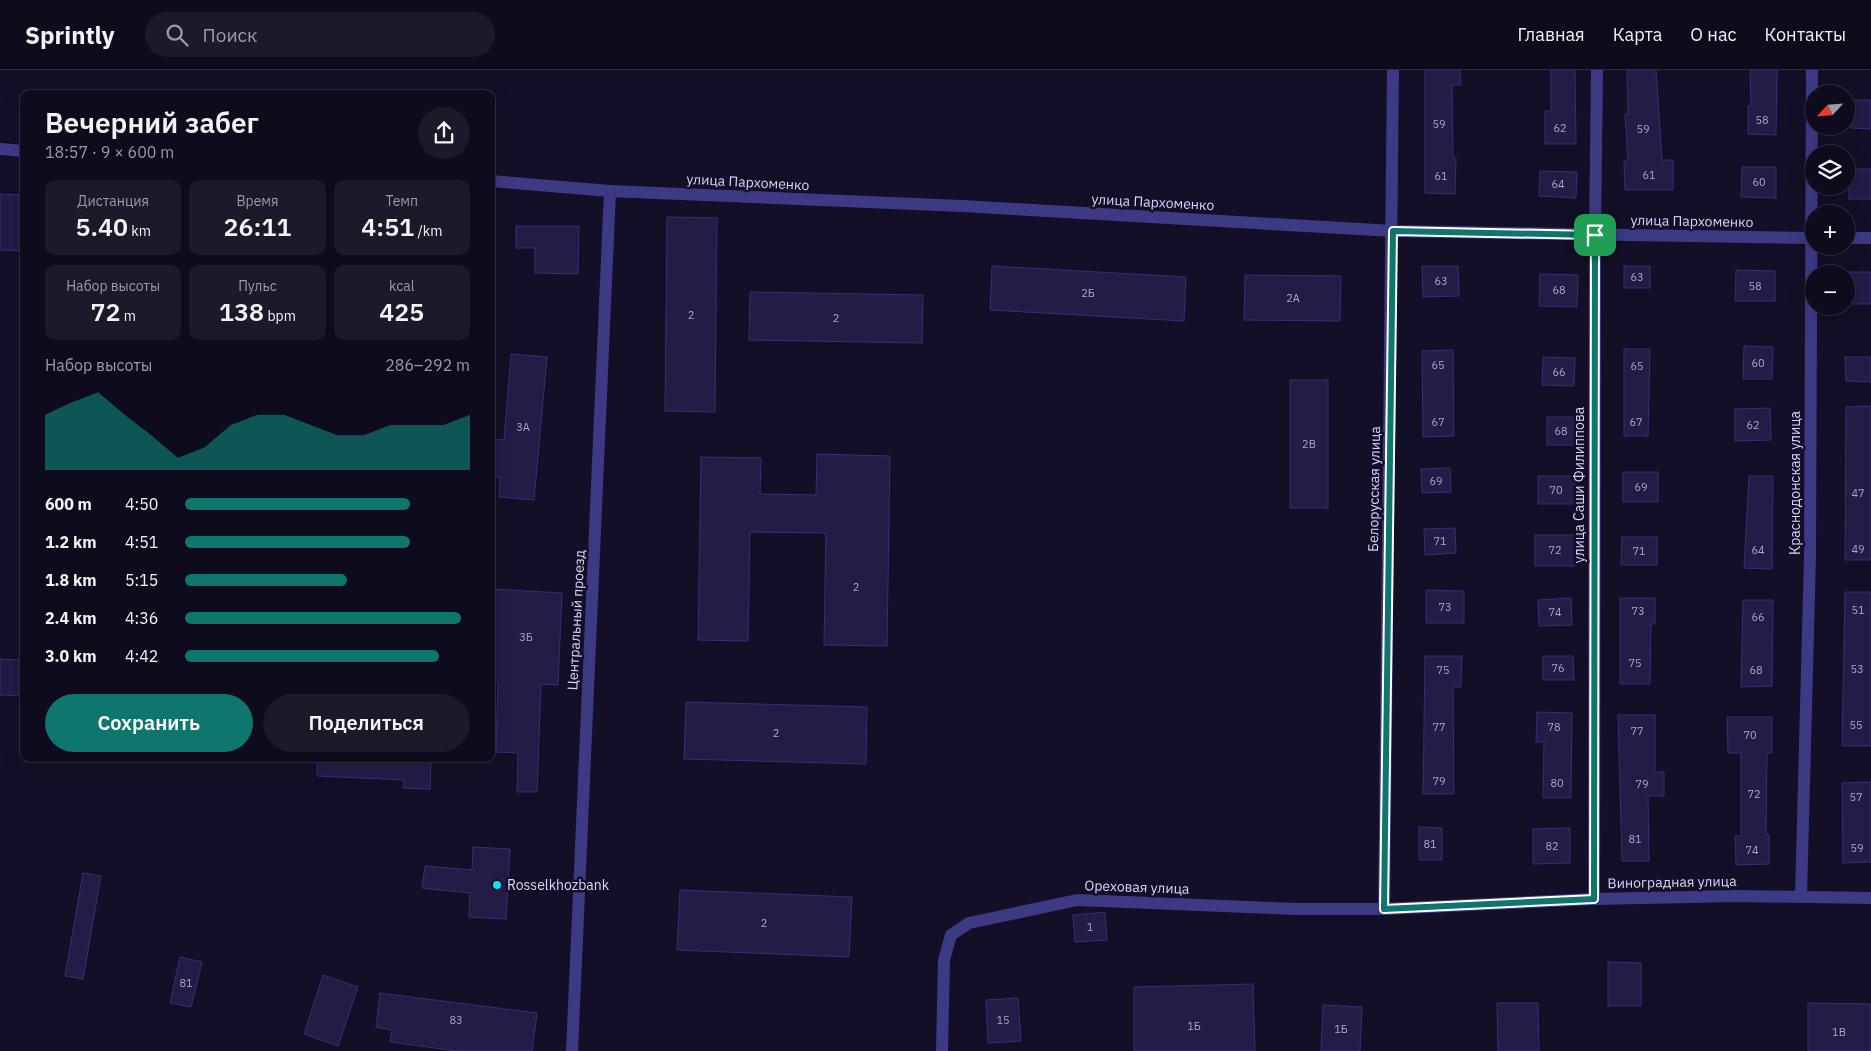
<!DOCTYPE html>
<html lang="ru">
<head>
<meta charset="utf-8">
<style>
	:root { --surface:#0e0b1c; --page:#1c1929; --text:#f1f3f6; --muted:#9b9ba3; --line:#2e2b3b; --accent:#0f766e }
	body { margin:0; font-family:"IBM Plex Sans",sans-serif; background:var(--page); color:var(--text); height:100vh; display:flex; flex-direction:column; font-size:19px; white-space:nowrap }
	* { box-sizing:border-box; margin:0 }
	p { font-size:16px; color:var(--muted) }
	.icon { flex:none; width:28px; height:28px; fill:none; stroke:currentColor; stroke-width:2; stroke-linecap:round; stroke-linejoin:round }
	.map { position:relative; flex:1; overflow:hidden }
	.drawer { position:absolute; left:20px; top:20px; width:475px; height:672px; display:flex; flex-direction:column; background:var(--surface); border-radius:10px; box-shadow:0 5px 20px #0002,0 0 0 1px var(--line) }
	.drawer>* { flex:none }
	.needle { width:32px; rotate:244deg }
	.tools { position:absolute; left:1805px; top:15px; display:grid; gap:10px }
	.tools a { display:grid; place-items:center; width:50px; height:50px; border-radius:50%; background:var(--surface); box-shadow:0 5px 20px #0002,0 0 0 1px var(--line); font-size:25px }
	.pin { position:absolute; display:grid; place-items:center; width:42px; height:42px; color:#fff; margin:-21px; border-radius:10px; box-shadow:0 2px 8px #0006 }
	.round { display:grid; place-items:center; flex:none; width:52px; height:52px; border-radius:26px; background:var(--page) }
	.overview { display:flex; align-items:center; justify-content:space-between; height:85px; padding:0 25px }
	h1 { font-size:28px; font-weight:600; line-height:38px }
	.metrics { display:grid; grid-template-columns:repeat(3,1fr); gap:8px; height:85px; padding:5px 25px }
	.metrics div { display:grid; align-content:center; border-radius:10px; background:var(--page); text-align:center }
	.metrics b { font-size:25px; font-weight:600 }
	.metrics small { font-size:14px; font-weight:400 }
	.metrics p { font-size:14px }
	.chart { height:140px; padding:10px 25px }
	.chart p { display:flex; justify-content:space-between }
	.chart svg { width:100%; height:90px; margin-top:5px; fill:var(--accent); opacity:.7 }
	.action { display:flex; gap:10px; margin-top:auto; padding:10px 25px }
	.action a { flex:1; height:58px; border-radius:30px; background:var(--accent); color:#fff; font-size:20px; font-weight:600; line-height:58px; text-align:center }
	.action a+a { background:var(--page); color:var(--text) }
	ul { padding:0 25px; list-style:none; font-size:16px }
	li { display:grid; grid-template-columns:80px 60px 1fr; align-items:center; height:38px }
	li i { height:12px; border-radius:6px; background:var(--accent) }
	header { display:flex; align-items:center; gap:30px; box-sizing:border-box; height:70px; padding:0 25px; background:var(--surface); border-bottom:1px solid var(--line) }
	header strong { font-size:24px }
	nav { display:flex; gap:28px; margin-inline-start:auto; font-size:18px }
	.search { width:350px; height:45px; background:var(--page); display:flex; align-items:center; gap:12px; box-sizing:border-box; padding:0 18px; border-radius:28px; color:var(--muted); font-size:19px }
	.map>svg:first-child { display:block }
	.building { fill:#241b47; stroke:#3b2d73 }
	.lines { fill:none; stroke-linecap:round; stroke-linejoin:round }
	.minor { stroke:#3d3a85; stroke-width:12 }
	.route-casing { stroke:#fff; stroke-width:10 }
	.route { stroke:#0f766e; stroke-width:6 }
	.poi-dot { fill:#00e5ff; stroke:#130f26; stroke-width:2 }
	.labels { text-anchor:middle; stroke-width:5; stroke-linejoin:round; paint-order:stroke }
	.number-label { font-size:11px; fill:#aca6d1 }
	.street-label { font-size:14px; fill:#d9d4ff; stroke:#130f26 }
	.poi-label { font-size:14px; fill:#d9d4ff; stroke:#130f26; text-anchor:start }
</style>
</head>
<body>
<header>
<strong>Sprintly</strong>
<div class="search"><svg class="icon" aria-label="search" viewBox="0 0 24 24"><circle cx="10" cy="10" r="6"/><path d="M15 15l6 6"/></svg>Поиск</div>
<nav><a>Главная</a><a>Карта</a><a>О нас</a><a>Контакты</a></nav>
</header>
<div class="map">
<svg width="1871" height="981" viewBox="0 0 1871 981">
	<rect width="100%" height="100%" fill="#130f26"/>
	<g class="building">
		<path d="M1425 0H1460L1461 15H1452L1453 88H1456L1455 124 1425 123Z"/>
		<path d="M1551 0H1575L1576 74H1545V41H1551Z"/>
		<path d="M1627 0H1656L1662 90H1673V120H1625L1624 91H1628L1625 44H1628Z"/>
		<path d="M1750 0H1777L1776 65 1748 64V36H1751Z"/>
		<path d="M1852 30H1871V59L1851 58Z"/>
		<path d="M1742 97H1776V128L1741 127Z"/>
		<rect x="1849" y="99" width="22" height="30"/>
		<path d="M1540 101 1577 102 1576 128 1539 126Z"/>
		<path d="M0 124 24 125V181L0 180Z"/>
		<path d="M667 147 717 148 715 342 665 341Z"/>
		<path d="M516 156H579L578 204 535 203V178H516Z"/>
		<path d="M992 196 1186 207 1184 251 990 240Z"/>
		<path d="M1422 196H1458L1459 226 1423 227Z"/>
		<rect x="1624" y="196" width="26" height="22"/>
		<path d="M1736 200 1775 201V231H1735Z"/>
		<rect x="1848" y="202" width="23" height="32"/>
		<path d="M1540 204 1578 205 1577 237 1539 236Z"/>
		<path d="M1245 205 1341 206 1340 251 1244 250Z"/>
		<path d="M750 222 923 225 922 273 749 270Z"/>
		<path d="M1744 276 1773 277 1772 309H1743Z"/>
		<path d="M1624 279H1650L1648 366H1624Z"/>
		<path d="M1453 280 1454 366 1423 367 1422 281Z"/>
		<path d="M511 284 547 287 534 430 499 427 500 407H491V369L504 370Z"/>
		<path d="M1543 287 1575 288 1574 316 1542 315Z"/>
		<path d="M1845 287H1871V312L1846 311Z"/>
		<rect x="1290" y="310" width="38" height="128"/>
		<path d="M1871 336V490H1845L1846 337Z"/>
		<path d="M1770 338 1771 370 1735 371V339Z"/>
		<rect x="1547" y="347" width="27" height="28"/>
		<path d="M817 384 890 386 887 576 824 575 826 463 750 462 748 571 698 570 701 387 761 388 760 424 816 425Z"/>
		<path d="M1450 398 1451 422 1422 423 1421 399Z"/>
		<rect x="1623" y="402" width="35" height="30"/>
		<rect x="1538" y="406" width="37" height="28"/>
		<path d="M1749 406H1773L1772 499 1744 498Z"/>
		<path d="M1455 458 1456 483 1425 485 1424 459Z"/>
		<rect x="1535" y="465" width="41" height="31"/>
		<path d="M1622 467H1657V495H1621Z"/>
		<path d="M491 519 562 523 558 615 541 614 537 722H517L518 683 496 682 498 612H491Z"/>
		<path d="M1426 520 1464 521V553H1426Z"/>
		<path d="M1845 522H1871V676H1842Z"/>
		<path d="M1571 528 1572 555 1539 556 1538 530Z"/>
		<path d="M1620 528H1655V554H1651L1650 614H1620Z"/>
		<path d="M1743 530H1773L1772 616 1741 617Z"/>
		<path d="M1425 586H1462L1461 617H1453L1454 724H1423Z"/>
		<path d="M1543 586H1573L1574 610H1543Z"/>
		<path d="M0 589 24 590V626L0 625Z"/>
		<path d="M686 632 867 637 866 694 684 689Z"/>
		<path d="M1537 642 1572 643 1571 728H1543L1544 672H1536Z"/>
		<path d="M1618 645H1655V702H1664V726H1648L1649 791H1622Z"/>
		<path d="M1727 647H1772V683H1767L1766 765H1769V794L1736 795 1735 766H1741V683H1728Z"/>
		<path d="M317 689H431L430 719 403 718 404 710 317 706Z"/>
		<path d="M1871 712V792L1843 793 1842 713Z"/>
		<path d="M1419 757 1442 758V790H1419Z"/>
		<path d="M1570 758V793L1533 794V759Z"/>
		<path d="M473 777 510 779 506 849 469 847 470 823 422 818 425 796 472 800Z"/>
		<path d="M83 803 101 806 83 909 65 906Z"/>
		<path d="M680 820 852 827 849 887 677 880Z"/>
		<path d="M1105 842 1107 870 1075 872 1073 845Z"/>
		<path d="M180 887 202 892 191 937 170 933Z"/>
		<path d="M1608 892 1641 893V936H1608Z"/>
		<path d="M323 905 358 917 338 976 304 964Z"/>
		<path d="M1253 914 1255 981H1134V917Z"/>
		<path d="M380 923 537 943 532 981H457L390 972 392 960 376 957Z"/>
		<path d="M1018 928 1021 971 988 973 986 930Z"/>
		<path d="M1497 933H1538L1539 981H1498Z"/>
		<path d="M1808 933 1871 934V981H1808Z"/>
		<path d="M1323 935 1362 937 1360 981H1321Z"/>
	</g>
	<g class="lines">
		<g class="minor">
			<path d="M0 79 24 81"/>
			<path d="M491 111 610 121 962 136 1393 161 1814 168"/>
			<path d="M1846 168H1871"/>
			<path d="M1801 826 1810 486 1812 0"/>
			<path d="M1594 829 1595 165 1597 0"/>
			<path d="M1384 839 1393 0"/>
			<path d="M572 981 610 121"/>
			<path d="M942 981 944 890 951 865 969 853 1077 830 1297 839H1384L1594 829 1736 826 1871 828"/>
		</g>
	</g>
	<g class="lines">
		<defs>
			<path id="route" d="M1393 161 1595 165 1594 829 1384 839Z"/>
		</defs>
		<use href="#route" class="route-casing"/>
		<use href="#route" class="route"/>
	</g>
	<circle class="poi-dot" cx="497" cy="815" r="5"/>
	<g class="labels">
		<g class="number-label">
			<text x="1762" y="54">58</text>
			<text x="1439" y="58">59</text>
			<text x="1560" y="62">62</text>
			<text x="1643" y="63">59</text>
			<text x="1649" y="109">61</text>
			<text x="1441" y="110">61</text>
			<text x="1759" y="116">60</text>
			<text x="1558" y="118">64</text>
			<text x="1637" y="211">63</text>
			<text x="1441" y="215">63</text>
			<text x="1755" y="220">58</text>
			<text x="1559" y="224">68</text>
			<text x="1088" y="227">2Б</text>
			<text x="1293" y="232">2А</text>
			<text x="691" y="249">2</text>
			<text x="836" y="252">2</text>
			<text x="1758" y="297">60</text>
			<text x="1438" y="299">65</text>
			<text x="1637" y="300">65</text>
			<text x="1559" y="306">66</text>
			<text x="1438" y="356">67</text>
			<text x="1636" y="356">67</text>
			<text x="1753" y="359">62</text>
			<text x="523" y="361">3А</text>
			<text x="1561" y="365">68</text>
			<text x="1309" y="378">2В</text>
			<text x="1436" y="415">69</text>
			<text x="1641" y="421">69</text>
			<text x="1556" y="424">70</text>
			<text x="1858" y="427">47</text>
			<text x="1440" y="475">71</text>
			<text x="1858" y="483">49</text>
			<text x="1555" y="484">72</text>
			<text x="1758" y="484">64</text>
			<text x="1639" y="485">71</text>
			<text x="856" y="521">2</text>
			<text x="1445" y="541">73</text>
			<text x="1858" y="544">51</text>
			<text x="1638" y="545">73</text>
			<text x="1555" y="546">74</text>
			<text x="1758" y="551">66</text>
			<text x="526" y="571">3Б</text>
			<text x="1635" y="597">75</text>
			<text x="1558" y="602">76</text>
			<text x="1857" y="603">53</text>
			<text x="1443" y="604">75</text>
			<text x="1756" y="604">68</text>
			<text x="1856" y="659">55</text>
			<text x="1439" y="661">77</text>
			<text x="1554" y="661">78</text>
			<text x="1637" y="665">77</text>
			<text x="776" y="667">2</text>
			<text x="1750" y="669">70</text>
			<text x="1439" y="715">79</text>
			<text x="1557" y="717">80</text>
			<text x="1642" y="718">79</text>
			<text x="1754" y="728">72</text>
			<text x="1856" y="731">57</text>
			<text x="1635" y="773">81</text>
			<text x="1430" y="778">81</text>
			<text x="1552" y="780">82</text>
			<text x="1857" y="782">59</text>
			<text x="1752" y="784">74</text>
			<text x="764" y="857">2</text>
			<text x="1090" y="861">1</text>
			<text x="186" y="917">81</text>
			<text x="456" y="954">83</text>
			<text x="1003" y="954">15</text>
			<text x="1194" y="960">1Б</text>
			<text x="1341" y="963">1Б</text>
			<text x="1839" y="966">1В</text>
		</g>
		<g class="street-label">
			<text transform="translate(748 112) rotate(3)" y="5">улица Пархоменко</text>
			<text transform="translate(1153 132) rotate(3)" y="5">улица Пархоменко</text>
			<text transform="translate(1692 151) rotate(1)" y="5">улица Пархоменко</text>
			<text transform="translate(1795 413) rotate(-90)" y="5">Краснодонская улица</text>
			<text transform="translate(1579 415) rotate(-90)" y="5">улица Саши Филиппова</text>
			<text transform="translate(1374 419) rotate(-89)" y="5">Белорусская улица</text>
			<text transform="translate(576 550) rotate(-87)" y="5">Центральный проезд</text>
			<text transform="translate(1672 812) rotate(-1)" y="5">Виноградная улица</text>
			<text transform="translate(1137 817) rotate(2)" y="5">Ореховая улица</text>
		</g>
		<g class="poi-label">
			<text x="507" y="820">Rosselkhozbank</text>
		</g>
	</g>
</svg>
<div class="tools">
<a><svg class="needle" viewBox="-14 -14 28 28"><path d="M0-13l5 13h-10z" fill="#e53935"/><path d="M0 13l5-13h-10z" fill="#9b9ba3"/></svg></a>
<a><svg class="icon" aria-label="layers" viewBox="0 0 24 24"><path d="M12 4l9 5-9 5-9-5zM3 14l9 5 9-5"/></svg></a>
<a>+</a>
<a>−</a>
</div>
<div class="pin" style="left:1595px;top:165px;background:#1e9e55"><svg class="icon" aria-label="arrive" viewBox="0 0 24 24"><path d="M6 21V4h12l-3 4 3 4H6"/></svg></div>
<section class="drawer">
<div class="overview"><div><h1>Вечерний забег</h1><p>18:57 · 9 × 600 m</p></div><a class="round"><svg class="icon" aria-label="share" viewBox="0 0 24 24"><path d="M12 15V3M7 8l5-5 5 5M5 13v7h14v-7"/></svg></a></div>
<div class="metrics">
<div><p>Дистанция</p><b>5.40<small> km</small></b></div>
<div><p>Время</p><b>26:11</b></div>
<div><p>Темп</p><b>4:51<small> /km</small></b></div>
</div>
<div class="metrics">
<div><p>Набор высоты</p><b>72<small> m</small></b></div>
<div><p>Пульс</p><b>138<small> bpm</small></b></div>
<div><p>kcal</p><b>425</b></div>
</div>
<div class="chart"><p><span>Набор высоты</span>286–292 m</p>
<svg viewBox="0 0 160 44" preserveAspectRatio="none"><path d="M0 44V17L10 11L20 6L30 17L40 27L50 38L60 33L70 22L80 17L90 17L100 22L110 27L120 27L130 22L140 22L150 22L160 17V44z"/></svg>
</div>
<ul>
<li><b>600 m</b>4:50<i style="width:79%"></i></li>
<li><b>1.2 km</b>4:51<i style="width:79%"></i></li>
<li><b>1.8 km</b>5:15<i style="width:57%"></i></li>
<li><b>2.4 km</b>4:36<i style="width:97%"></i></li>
<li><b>3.0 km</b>4:42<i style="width:89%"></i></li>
</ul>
<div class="action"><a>Сохранить</a><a>Поделиться</a></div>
</section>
</div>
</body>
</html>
